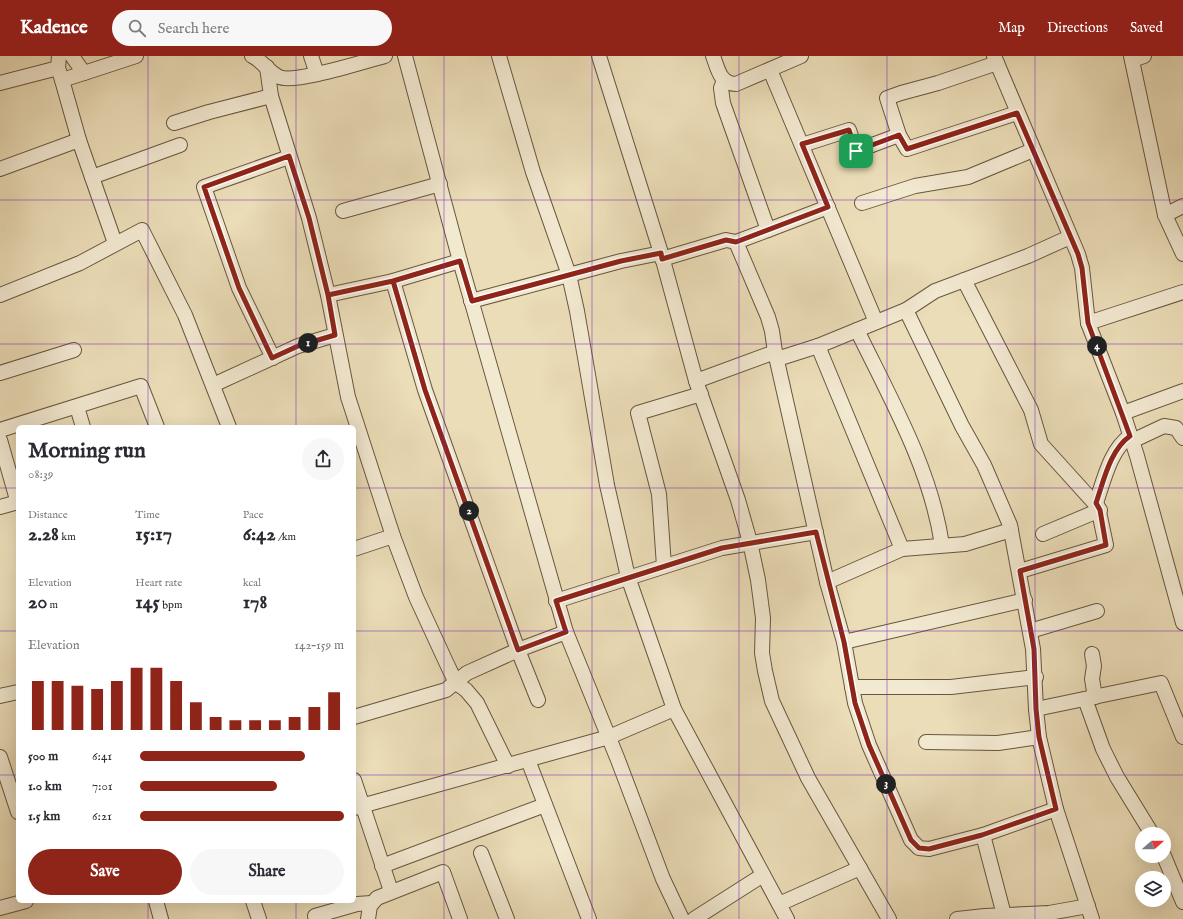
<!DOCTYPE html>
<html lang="en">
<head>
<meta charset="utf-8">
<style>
	:root { --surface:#fff; --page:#f7f7f7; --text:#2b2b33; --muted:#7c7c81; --accent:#8f2418 }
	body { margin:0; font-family:"IM FELL English",serif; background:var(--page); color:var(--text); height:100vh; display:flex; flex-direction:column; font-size:15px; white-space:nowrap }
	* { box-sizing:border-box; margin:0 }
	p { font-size:13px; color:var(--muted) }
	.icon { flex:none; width:22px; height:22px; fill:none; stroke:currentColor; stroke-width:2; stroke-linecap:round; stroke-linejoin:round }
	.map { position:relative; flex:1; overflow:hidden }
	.drawer { position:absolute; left:16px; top:369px; width:340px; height:478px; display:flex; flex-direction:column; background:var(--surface); border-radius:6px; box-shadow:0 4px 16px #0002 }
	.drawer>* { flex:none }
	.needle { width:26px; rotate:70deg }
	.tools { position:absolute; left:1135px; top:771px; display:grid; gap:8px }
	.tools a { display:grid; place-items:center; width:36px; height:36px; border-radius:50%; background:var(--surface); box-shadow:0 4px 16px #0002; font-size:20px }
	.pin { position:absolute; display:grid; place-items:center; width:34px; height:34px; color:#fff; margin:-17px; border-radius:8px; box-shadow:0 2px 6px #0006 }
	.km { position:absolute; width:20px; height:20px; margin:-10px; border-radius:50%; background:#222; color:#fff; font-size:11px; line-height:20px; text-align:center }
	.round { display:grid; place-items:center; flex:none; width:42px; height:42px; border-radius:21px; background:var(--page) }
	.headline { display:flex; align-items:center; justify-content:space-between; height:68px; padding:0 12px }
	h1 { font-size:22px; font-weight:800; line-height:30px }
	.figures { display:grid; grid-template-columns:repeat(3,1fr); gap:6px; height:68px; padding:4px 12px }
	.figures div { display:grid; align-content:center }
	.figures b { font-size:20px; font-weight:800 }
	.figures small { font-size:11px; font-weight:400 }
	.figures p { font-size:11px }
	.chart { height:112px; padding:8px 12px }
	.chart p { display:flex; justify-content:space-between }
	.chart svg { width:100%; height:72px; margin-top:4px; stroke:var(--accent); stroke-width:6 }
	.button { display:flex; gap:8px; margin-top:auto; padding:8px 12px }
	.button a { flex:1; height:46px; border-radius:24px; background:var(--accent); color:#fff; font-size:16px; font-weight:800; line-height:46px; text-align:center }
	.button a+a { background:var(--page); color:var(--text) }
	ul { padding:0 12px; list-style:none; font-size:13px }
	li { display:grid; grid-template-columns:64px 48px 1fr; align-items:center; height:30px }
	li i { height:10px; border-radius:5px; background:var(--accent) }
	header { display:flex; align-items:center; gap:24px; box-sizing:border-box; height:56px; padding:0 20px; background:var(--accent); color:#fff }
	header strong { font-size:19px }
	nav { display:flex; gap:22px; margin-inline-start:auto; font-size:14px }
	.search { width:280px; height:36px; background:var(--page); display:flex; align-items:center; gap:10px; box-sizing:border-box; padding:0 14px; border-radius:22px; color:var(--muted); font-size:15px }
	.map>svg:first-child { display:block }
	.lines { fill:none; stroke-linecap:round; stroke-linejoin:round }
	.minor-casing { stroke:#68563f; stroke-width:16 }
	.minor { stroke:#f2e9d1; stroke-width:14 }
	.route-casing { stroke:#fff; stroke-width:8 }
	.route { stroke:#8f2418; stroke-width:5 }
	.grid { fill:none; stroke:#7b2cbf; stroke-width:1; stroke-opacity:0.55 }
</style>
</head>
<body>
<header>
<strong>Kadence</strong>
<div class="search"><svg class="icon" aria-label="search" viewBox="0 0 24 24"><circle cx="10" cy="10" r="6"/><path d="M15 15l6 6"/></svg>Search here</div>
<nav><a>Map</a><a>Directions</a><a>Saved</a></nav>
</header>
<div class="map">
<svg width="1183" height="863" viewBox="0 0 1183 863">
	<rect width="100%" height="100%" fill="#ebddb8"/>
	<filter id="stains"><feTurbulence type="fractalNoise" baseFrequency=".005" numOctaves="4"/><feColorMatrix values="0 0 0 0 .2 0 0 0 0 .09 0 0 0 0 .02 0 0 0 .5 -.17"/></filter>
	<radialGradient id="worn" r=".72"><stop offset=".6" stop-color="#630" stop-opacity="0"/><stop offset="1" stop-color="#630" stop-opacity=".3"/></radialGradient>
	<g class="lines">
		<defs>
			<g id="minor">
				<path d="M59 0 58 12 62 24 84 17 72 0"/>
				<path d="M252 0C263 5 268 16 279 21 295 28 365 5 385 0"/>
				<path d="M311 0 317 18"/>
				<path d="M405 0 460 205 566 576 618 704 663 823 682 863"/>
				<path d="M499 0 533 116 569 219 577 255 607 429 628 521 674 653 787 863"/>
				<path d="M599 0 661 197 696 325 738 444 750 486 758 524 763 562 762 597 765 615 772 645 808 722 889 863"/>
				<path d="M713 0C718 13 720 28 736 28L801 0"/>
				<path d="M994 0 1078 198 1082 212 1088 267 1123 357 1137 400 1183 567"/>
				<path d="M1131 0 1165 159 1183 198"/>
				<path d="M1132 4 1144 0"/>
				<path d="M997 7 938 27 901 37 887 42 899 79 907 93 1017 57"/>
				<path d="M267 11 271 40 309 162 328 239 348 341 393 480 416 541 446 606 456 627 466 634 477 647 508 710"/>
				<path d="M770 14 876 266"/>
				<path d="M84 17 136 0"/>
				<path d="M62 24 79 84 115 187"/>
				<path d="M0 27 58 12"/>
				<path d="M174 67 209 56 271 40"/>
				<path d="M802 89 849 74 856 95 899 79"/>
				<path d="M0 113 79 84"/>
				<path d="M92 121 180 89"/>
				<path d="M862 147 915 130 968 121 1033 94"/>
				<path d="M343 155 440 128"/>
				<path d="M1165 159 1183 150"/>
				<path d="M768 174 828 151"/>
				<path d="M736 186 768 261 772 275 775 296 827 526 844 586 855 647 869 689 911 784 919 792 929 793 983 779 1056 753"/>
				<path d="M662 203 726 184 736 186 768 174 723 47 721 32 724 24"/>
				<path d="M964 224 1031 354 1041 388 1098 451 1106 489 1020 515"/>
				<path d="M393 225 425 334 518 594 538 644"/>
				<path d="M0 239 80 207 142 174 185 259 229 371"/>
				<path d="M328 239 393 225 460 205"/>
				<path d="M471 245 621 205 661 197"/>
				<path d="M906 254 962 370 984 409 1010 469 1033 593 1036 653 1039 681 1056 753 1092 863"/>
				<path d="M1088 267 1183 236"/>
				<path d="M857 274C890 342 931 413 942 489"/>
				<path d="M818 290 902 493"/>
				<path d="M273 302 239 232 204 131 289 101"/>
				<path d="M777 303 818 290 906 254 935 235 1028 200 1070 181"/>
				<path d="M0 317 74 294"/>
				<path d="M696 325 775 296"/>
				<path d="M213 329 298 290 335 279"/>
				<path d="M77 351 83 371"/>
				<path d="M1123 357 1183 335"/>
				<path d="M0 374 141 330 157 371"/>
				<path d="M0 384 18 447"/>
				<path d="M1132 385 1164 370 1176 372 1183 382"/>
				<path d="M1096 447C1104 424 1110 394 1130 380"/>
				<path d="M0 451 18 446"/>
				<path d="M1043 478 1100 454"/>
				<path d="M354 493 393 480"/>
				<path d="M664 510 659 438 638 357 701 338"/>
				<path d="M827 526 902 493 965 488 1011 474"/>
				<path d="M556 545 722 492 816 476"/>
				<path d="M1030 575 1097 555"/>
				<path d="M844 586 1025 544"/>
				<path d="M1092 598 1094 610 1092 623 1095 641"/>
				<path d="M852 631H951L1036 621"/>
				<path d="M0 640 18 636"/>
				<path d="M1085 643 1103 693 1117 721 1152 778"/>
				<path d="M1036 653 1161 627 1183 681"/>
				<path d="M354 661 446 634 467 617 518 594 566 576"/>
				<path d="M926 686 998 687 1039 681"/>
				<path d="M0 701 18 756"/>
				<path d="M528 704 589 863"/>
				<path d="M354 724 391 835"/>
				<path d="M354 752 609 681 674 653"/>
				<path d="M983 779 1004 859"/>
				<path d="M481 797 507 863"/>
				<path d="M1164 800 1183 846"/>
				<path d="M382 810 545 749"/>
				<path d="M156 845 161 863"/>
				<path d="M253 845 259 863"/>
				<path d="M779 848 860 812"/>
				<path d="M0 852 26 845"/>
				<path d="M315 860 357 848 372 847"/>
				<path d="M368 863 370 850 377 842 443 816 460 863"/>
				<path d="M694 863 763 819"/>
				<path d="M957 863 985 860 1049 857 1088 850"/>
			</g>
		</defs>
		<use href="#minor" class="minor-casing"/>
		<use href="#minor" class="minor"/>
	</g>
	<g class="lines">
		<defs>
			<path id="route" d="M856 95 849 74 802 88 828 151 736 186 726 184 662 203 661 197 621 205 472 245 460 205 393 225 328 239 335 279 298 290 272 302 239 232 204 131 289 100 309 162 328 239 393 225 425 334 518 594 566 576 556 545 722 492 816 476 844 586 855 647 869 689 911 784 919 792 929 793 982 779 1056 753 1039 681 1036 653 1034 593 1020 515 1106 489 1100 454 1096 447C1104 424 1110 394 1130 380L1088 267 1082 212 1078 198 1017 57 907 93 899 79 856 95"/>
		</defs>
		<use href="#route" class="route-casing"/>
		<use href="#route" class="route"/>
	</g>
	<path class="grid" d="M148 0V371M296 0V371M444 0V863M592 0V863M739 0V863M887 0V863M1035 0V863M0 144H1183M0 288H1183M0 432H18M354 432H1183M0 575H18M354 575H1183M0 719H18M354 719H1183M148 845V863M296 845V863"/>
	<rect width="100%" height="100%" filter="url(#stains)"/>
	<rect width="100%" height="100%" fill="url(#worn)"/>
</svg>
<div class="tools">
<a><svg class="needle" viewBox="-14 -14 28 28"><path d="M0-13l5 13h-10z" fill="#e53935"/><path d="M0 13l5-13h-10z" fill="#7c7c81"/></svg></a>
<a><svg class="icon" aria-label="layers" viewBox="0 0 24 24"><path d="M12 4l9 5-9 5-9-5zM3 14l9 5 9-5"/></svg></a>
</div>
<div class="pin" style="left:856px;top:95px;background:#1e9e55"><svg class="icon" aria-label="arrive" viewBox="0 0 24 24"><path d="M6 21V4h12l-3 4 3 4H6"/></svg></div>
<b class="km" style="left:308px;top:287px">1</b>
<b class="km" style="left:469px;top:455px">2</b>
<b class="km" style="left:886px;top:728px">3</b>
<b class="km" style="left:1097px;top:290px">4</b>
<section class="drawer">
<div class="headline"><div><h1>Morning run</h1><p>08:39</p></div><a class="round"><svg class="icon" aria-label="share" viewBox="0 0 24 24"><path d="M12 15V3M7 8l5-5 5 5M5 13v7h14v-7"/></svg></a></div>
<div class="figures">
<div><p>Distance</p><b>2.28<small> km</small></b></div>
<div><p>Time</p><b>15:17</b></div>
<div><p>Pace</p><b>6:42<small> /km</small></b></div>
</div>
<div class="figures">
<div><p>Elevation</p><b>20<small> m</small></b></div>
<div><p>Heart rate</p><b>145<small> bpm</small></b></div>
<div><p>kcal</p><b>178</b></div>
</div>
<div class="chart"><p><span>Elevation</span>142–159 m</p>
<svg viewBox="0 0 160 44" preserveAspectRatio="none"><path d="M5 44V14M15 44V14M25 44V17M35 44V19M45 44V14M55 44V6M65 44V6M75 44V14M85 44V27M95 44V36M105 44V38M115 44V38M125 44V38M135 44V36M145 44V30M155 44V21"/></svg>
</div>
<ul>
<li><b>500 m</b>6:41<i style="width:81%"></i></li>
<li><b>1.0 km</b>7:01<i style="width:67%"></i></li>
<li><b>1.5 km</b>6:21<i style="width:100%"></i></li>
</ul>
<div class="button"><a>Save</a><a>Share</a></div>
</section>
</div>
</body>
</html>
